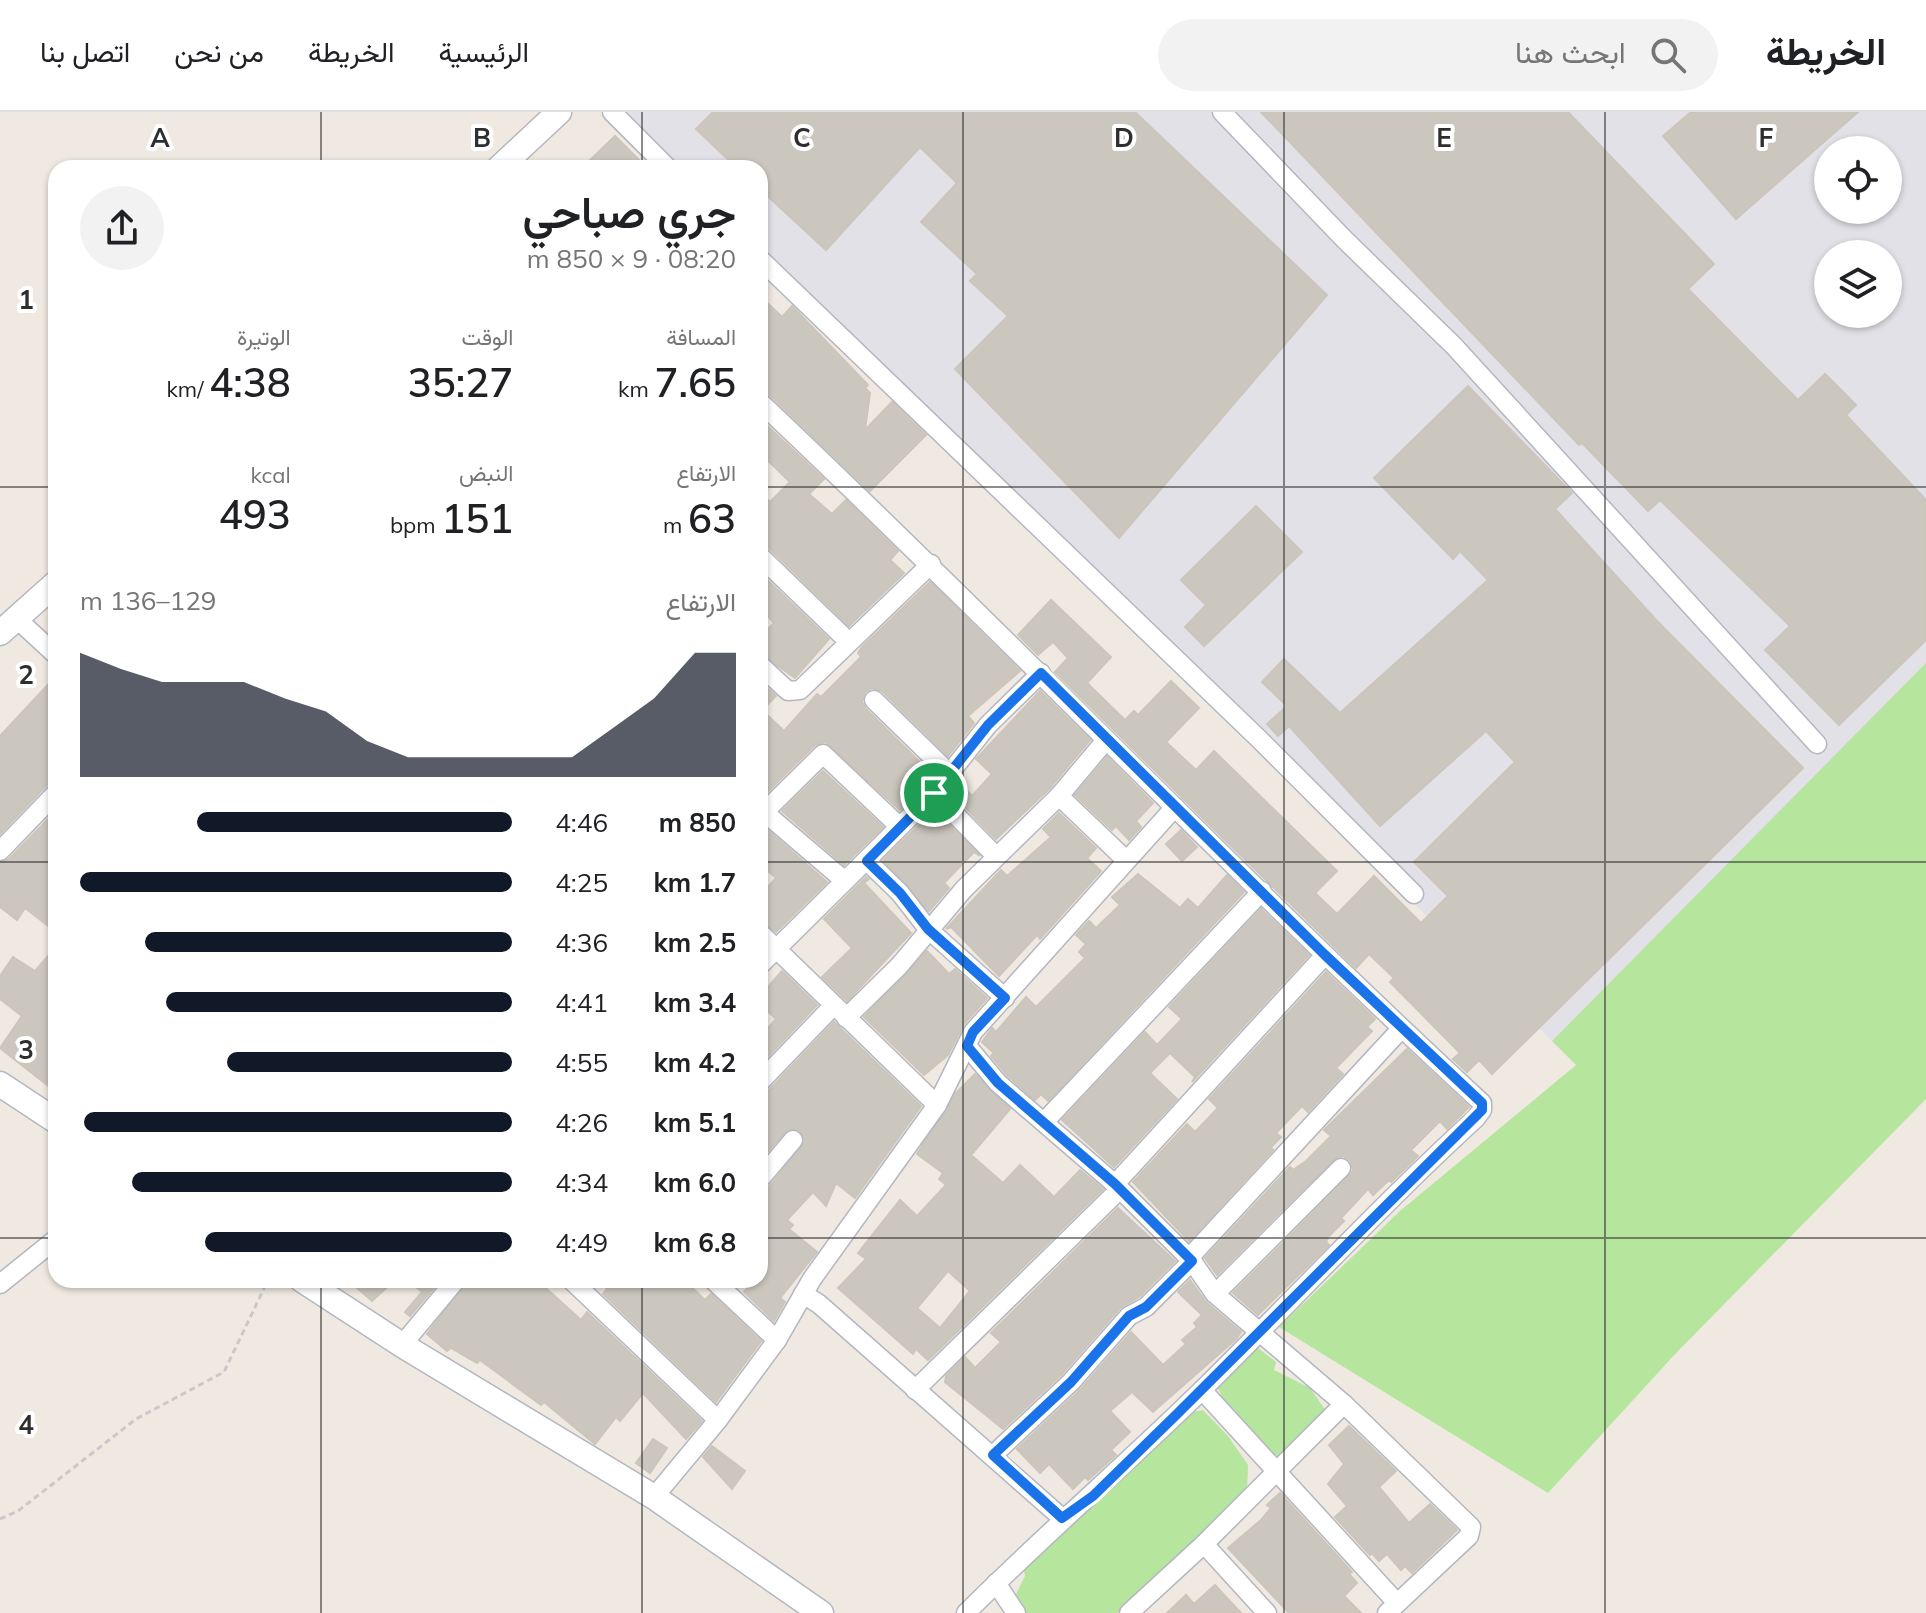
<!DOCTYPE html>
<html lang="ar">
<head>
<meta charset="utf-8">
<style>
	:root { --surface:#fff; --page:#f2f2f2; --text:#202124; --muted:#757577; --line:#e0e0e0; --accent:#111827 }
	body { margin:0; font-family:Mulish,Vazirmatn,sans-serif; background:var(--page); color:var(--text); direction:rtl; height:100vh; display:flex; flex-direction:column; font-size:30px; white-space:nowrap }
	* { box-sizing:border-box; margin:0 }
	p { font-size:26px; color:var(--muted) }
	.icon { flex:none; width:44px; height:44px; fill:none; stroke:currentColor; stroke-width:2; stroke-linecap:round; stroke-linejoin:round }
	.map { position:relative; flex:1; overflow:hidden; direction:ltr }
	.side { position:absolute; left:48px; top:48px; width:720px; height:1128px; display:flex; flex-direction:column; background:var(--surface); border-radius:24px; box-shadow:0 2px 6px #0004; direction:rtl }
	.side>* { flex:none }
	.fabs { position:absolute; left:1814px; top:24px; display:grid; gap:16px }
	.fabs a { display:grid; place-items:center; width:88px; height:88px; border-radius:50%; background:var(--surface); box-shadow:0 2px 6px #0004; font-size:40px }
	.pin { position:absolute; display:grid; place-items:center; width:68px; height:68px; color:#fff; margin:-34px; border:4px solid #fff; border-radius:50%; box-shadow:0 2px 8px #0007 }
	.round { display:grid; place-items:center; flex:none; width:84px; height:84px; border-radius:42px; background:var(--page) }
	.headline { display:flex; align-items:center; justify-content:space-between; height:136px; padding:0 32px }
	h1 { font-size:44px; font-weight:600; line-height:60px }
	.figures { display:grid; grid-template-columns:repeat(3,1fr); gap:12px; height:136px; padding:8px 32px }
	.figures div { display:grid; align-content:center }
	.figures b { font-size:40px; font-weight:600 }
	.figures small { font-size:22px; font-weight:400 }
	.figures p { font-size:22px }
	.chart { height:224px; padding:16px 32px }
	.chart p { display:flex; justify-content:space-between }
	.chart svg { width:100%; height:144px; margin-top:8px; fill:var(--accent); opacity:.7 }
	ul { padding:0 32px; list-style:none; font-size:26px }
	li { display:grid; grid-template-columns:128px 96px 1fr; align-items:center; height:60px }
	li i { height:20px; border-radius:10px; background:var(--accent) }
	header { display:flex; align-items:center; gap:48px; box-sizing:border-box; height:112px; padding:0 40px; background:var(--surface); border-bottom:2px solid var(--line) }
	header strong { font-size:38px }
	nav { display:flex; gap:44px; margin-inline-start:auto; font-size:28px }
	.search { width:560px; height:72px; background:var(--page); display:flex; align-items:center; gap:20px; box-sizing:border-box; padding:0 28px; border-radius:44px; color:var(--muted); font-size:30px }
	.map>svg:first-child { display:block }
	.industrial { fill:#e3e1e8; fill-rule:evenodd }
	.green { fill:#b6e59e }
	.building { fill:#cbc7bf; stroke:#cbc5ba; stroke-width:2; fill-rule:evenodd }
	.lines { fill:none; stroke-linecap:round; stroke-linejoin:round }
	.street-casing { stroke:#b4b7c1; stroke-width:21 }
	.secondary-casing { stroke:#b4b7c1; stroke-width:27 }
	.path { stroke:#c9c9c9; stroke-width:3; stroke-dasharray:6 4; stroke-linecap:butt }
	.street { stroke:#fff; stroke-width:18 }
	.secondary { stroke:#fff; stroke-width:24 }
	.route-casing { stroke:#fff; stroke-width:16 }
	.route { stroke:#1a73e8; stroke-width:10 }
	.grid { fill:none; stroke:#2e2e2e; stroke-width:2; stroke-opacity:0.55 }
	.grid-label { font-size:26px; text-anchor:middle; font-weight:bold; fill:#2e2e2e; stroke:#fff; stroke-width:8; stroke-linejoin:round; paint-order:stroke }
</style>
</head>
<body>
<header>
<strong>الخريطة</strong>
<div class="search"><svg class="icon" aria-label="search" viewBox="0 0 24 24"><circle cx="10" cy="10" r="6"/><path d="M15 15l6 6"/></svg>ابحث هنا</div>
<nav><a>الرئيسية</a><a>الخريطة</a><a>من نحن</a><a>اتصل بنا</a></nav>
</header>
<div class="map">
<svg width="1926" height="1501" viewBox="0 0 1926 1501">
	<rect width="100%" height="100%" fill="#efe9e1"/>
	<path class="industrial" d="M619 0H1926V552L1552 929 760 140V56H675ZM1828 38H1888V98H1828ZM1828 142H1888V202H1828Z"/>
	<g class="green">
		<path d="M1926 551V987L1677 1240 1548 1381 1279 1215 1400 1099 1576 953 1552 929Z"/>
		<path d="M1238 1228 1258 1236 1276 1250 1274 1258 1310 1276 1329 1303 1279 1345 1245 1326 1220 1292 1221 1283 1213 1265Z"/>
		<path d="M1203 1298 1228 1324 1248 1353 1247 1382 1117 1501H1026L1014 1486 1025 1464 1022 1449 1188 1301Z"/>
	</g>
	<g class="building">
		<path d="M713 0H1135L1327 183 1119 426 955 257 1008 204 970 169 977 162 921 110 957 71 920 35 826 138 760 77V56H737L696 17Z"/>
		<path d="M1261 0H1568L1714 152 1688 177 1798 288 1825 262 1856 293 1846 303 1926 388V528L1839 613 1765 538 1790 514 1660 388 1648 399 1582 331 1579 333Z"/>
		<path d="M1691 0H1858L1736 107 1663 24Z"/>
		<path d="M615 24 647 56H582Z"/>
		<path d="M760 184 782 205 792 194 868 273 865 276 870 281 865 318 892 290 926 323 870 379 768 281 760 278Z"/>
		<path d="M1468 274 1572 381 1555 397 1658 510 1803 656 1492 962 1479 948 1467 960 1453 947 1460 941 1390 870 1394 866 1369 842 1356 856 1218 721 1055 560 1068 546 1053 530 1038 543 1018 523 1051 488 1111 545 1087 571 1125 608 1134 599 1138 603 1171 569 1199 596 1166 630 1196 658 1214 639 1337 759 1315 781 1337 802 1374 764 1421 811 1448 784 1414 750 1515 650 1486 619 1380 714 1289 614 1278 624 1267 612 1287 594 1262 570 1284 547 1340 601 1488 468 1460 439 1453 447 1374 366Z"/>
		<path d="M760 307 824 367 809 382 832 402 846 388 898 439 890 448 904 461 849 514 768 435 760 432V381L770 390 790 370 760 341Z"/>
		<path d="M1256 394 1302 440 1204 534 1185 515 1206 493 1181 468Z"/>
		<path d="M760 461 829 527 795 566 760 541V525L774 511 760 495Z"/>
		<path d="M930 470 1020 559 968 604 974 611 948 644 882 579 872 576 865 580 862 590 866 597 933 663 900 698 825 630 815 633 760 687V569L776 584 762 598 784 619 817 582 821 585 861 545 858 541 862 535Z"/>
		<path d="M56 564V669L47 673 0 722V624Z"/>
		<path d="M1040 579 1090 628 1050 676 996 727 950 680 958 670 972 684 992 662 976 647Z"/>
		<path d="M1107 645 1153 691 1136 709 1141 715 1129 728 1116 714 1112 718 1075 683Z"/>
		<path d="M823 659 883 715 844 753 782 699Z"/>
		<path d="M934 698 980 744 974 740 944 771 949 776 929 799 883 748Z"/>
		<path d="M56 699V820L25 796 17 808 0 795V751L9 747Z"/>
		<path d="M1059 701 1096 736 1087 746 1101 759 1040 827 1037 823 999 864 951 815 946 817 1001 758 1007 764 1051 725 1043 717Z"/>
		<path d="M764 715 827 770 776 820 760 809V784L776 766 760 752V716Z"/>
		<path d="M1181 718 1197 735 1182 749 1166 732Z"/>
		<path d="M1138 762 1180 796 1188 787 1198 796 1227 763 1244 780 1048 989 1041 982 1035 988 1007 963 991 944 994 941 982 930 992 916 996 920 1026 885 1036 895 1085 846 1079 840 1086 832 1076 823 1089 809 1096 816 1120 793 1112 785Z"/>
		<path d="M866 765 869 767 864 771 911 821 847 889 822 865 852 836 824 807Z"/>
		<path d="M1261 797 1309 843 1192 970 1195 965 1170 941 1150 961 1177 987 1114 1055 1062 1008 1145 920 1157 933 1182 907 1169 895Z"/>
		<path d="M56 835V980L0 936 22 904 0 887V864L13 845 35 859Z"/>
		<path d="M927 839 949 862 955 857 987 886 964 912 948 943 924 963 864 905Z"/>
		<path d="M782 859 817 893 760 953V925L776 907 760 892V884Z"/>
		<path d="M1326 860 1375 907 1367 915 1372 919 1336 956 1343 962 1308 1000 1302 994 1276 1021 1281 1025 1271 1035 1273 1038 1189 1129 1133 1070 1187 1012 1195 1020 1218 996 1209 987Z"/>
		<path d="M834 910 921 994 855 1086 836 1071 826 1094 813 1080 787 1108 793 1113 789 1117 817 1140 780 1186 785 1190 774 1209 744 1180 755 1168H760V1079L769 1075 805 1029 800 1018 788 1017 760 1048V982L769 978Z"/>
		<path d="M1407 937 1469 995 1447 1017 1440 1009 1411 1038 1418 1044 1391 1070 1389 1068 1373 1083 1368 1077 1341 1106 1344 1109 1329 1124 1326 1130 1329 1133 1258 1203 1233 1181 1349 1064 1353 1058 1350 1048 1343 1044 1333 1048 1217 1163 1205 1146 1290 1055 1293 1058 1306 1049 1331 1024 1324 1018Z"/>
		<path d="M975 962 1010 997 971 1043 1003 1071 1020 1053 1054 1085 1080 1058 1103 1077 928 1248 916 1237 913 1242 838 1176 866 1147 858 1141 900 1088 917 1104 946 1073 939 1067 943 1061 917 1042 956 981ZM948 1159 970 1179 940 1216 917 1196Z"/>
		<path d="M1118 1096 1175 1149 1139 1185 1120 1196 1062 1262 1003 1317 945 1270 946 1264 965 1245 975 1256 1001 1230 991 1221Z"/>
		<path d="M348 1168H395L372 1189Z"/>
		<path d="M408 1168 438 1171 410 1204 405 1200 422 1180Z"/>
		<path d="M468 1168H537L581 1208 587 1200 702 1309 686 1327 643 1281 620 1309 616 1305 595 1332 544 1290 541 1293 480 1248 477 1251 451 1236 447 1239 427 1222Z"/>
		<path d="M598 1168H684L705 1188 711 1182 761 1229 716 1290 603 1182 607 1177Z"/>
		<path d="M1190 1168 1207 1191 1241 1220 1236 1227 1153 1300 1132 1280 1110 1299 1130 1320 1111 1338 1116 1343 1088 1368 1085 1365 1073 1377 1049 1352 1040 1361 1017 1337 1079 1279 1131 1220 1163 1253 1186 1232 1182 1228 1197 1215 1194 1211 1202 1203 1178 1180Z"/>
		<path d="M1349 1314 1396 1359 1379 1375 1409 1411 1430 1392 1457 1418 1412 1461 1405 1454 1401 1458 1387 1442 1379 1449 1372 1441 1370 1443 1335 1405 1347 1394 1328 1372 1344 1352 1329 1333Z"/>
		<path d="M653 1327 667 1336 650 1361 636 1351Z"/>
		<path d="M712 1334 745 1359 732 1377 703 1345Z"/>
		<path d="M1280 1381 1352 1460 1349 1462 1357 1471 1344 1484 1361 1501H1289L1228 1436 1261 1408 1271 1396 1267 1393Z"/>
		<path d="M1215 1473 1241 1501H1167L1186 1483 1194 1492Z"/>
	</g>
	<g class="lines">
		<defs>
			<g id="street">
				<path d="M612 0 668 56"/>
				<path d="M1222 0 1344 127 1454 234 1817 632"/>
				<path d="M760 147 1259 627 1414 782"/>
				<path d="M760 290C1004 520 1235 763 1482 991V998L1476 1006C1381 1093 1292 1189 1200 1280 1123 1355 1042 1425 966 1501"/>
				<path d="M760 444 849 530"/>
				<path d="M17 507 56 543"/>
				<path d="M760 553 788 579 800 578 931 452"/>
				<path d="M874 588 950 662"/>
				<path d="M934 681 996 744"/>
				<path d="M1059 684 1126 748"/>
				<path d="M764 700 845 769"/>
				<path d="M760 704 823 642 899 714"/>
				<path d="M0 739 56 681"/>
				<path d="M867 749 900 781 928 817 1005 886"/>
				<path d="M760 821 937 993"/>
				<path d="M760 853 934 681 988 613 1041 561"/>
				<path d="M846 906 899 854 964 777 1059 684 1106 628"/>
				<path d="M967 934 998 971 1115 1072 1192 1149 1215 1182 1344 1292 1471 1415 1469 1424 1387 1501"/>
				<path d="M760 970 834 893"/>
				<path d="M1044 1010 1262 779"/>
				<path d="M760 1067 793 1028"/>
				<path d="M1115 1072 1325 843"/>
				<path d="M1189 1146 1401 917"/>
				<path d="M571 1168 718 1308"/>
				<path d="M713 1168 777 1228"/>
				<path d="M0 1172 56 1127"/>
				<path d="M803 1182 819 1192 1062 1406"/>
				<path d="M1215 1182 1341 1056"/>
				<path d="M402 1233 456 1168"/>
				<path d="M915 1278 1119 1078"/>
				<path d="M1202 1278 1397 1491"/>
				<path d="M993 1343 1071 1270 1129 1204 1146 1195 1192 1149"/>
				<path d="M654 1385 718 1308 777 1228 812 1167 937 993 973 920 1175 695"/>
				<path d="M1204 1432 1267 1501"/>
				<path d="M996 1471 1016 1501"/>
				<path d="M1129 1501 1204 1432 1344 1292"/>
			</g>
			<g id="secondary">
				<path d="M499 56 559 0"/>
				<path d="M0 521 56 471"/>
				<path d="M0 972 56 1009"/>
				<path d="M302 1168 402 1233 654 1385 821 1501"/>
			</g>
		</defs>
		<use href="#street" class="street-casing"/>
		<use href="#secondary" class="secondary-casing"/>
		<path class="path" d="M0 1407 18 1399 136 1307 224 1260 268 1168"/>
		<use href="#street" class="street"/>
		<use href="#secondary" class="secondary"/>
	</g>
	<g class="lines">
		<defs>
			<path id="route" d="M1041 561 1325 843 1482 991V998L1175 1304 1093 1384 1062 1406 993 1343 1071 1270 1129 1204 1146 1195 1192 1149 1115 1072 998 971 967 934 973 920 1005 886 928 817 900 781 867 749 934 681 988 613Z"/>
		</defs>
		<use href="#route" class="route-casing"/>
		<use href="#route" class="route"/>
	</g>
	<path class="grid" d="M321 0V56M642 0V56M963 0V1501M1284 0V1501M1605 0V1501M0 375H56M760 375H1926M0 750H56M760 750H1926M0 1126H56M760 1126H1926M321 1168V1501M642 1168V1501"/>
	<g class="grid-label">
		<text x="160" y="35">A</text>
		<text x="482" y="35">B</text>
		<text x="802" y="35">C</text>
		<text x="1124" y="35">D</text>
		<text x="1444" y="35">E</text>
		<text x="1766" y="35">F</text>
		<text x="26" y="197">1</text>
		<text x="26" y="572">2</text>
		<text x="26" y="947">3</text>
		<text x="26" y="1322">4</text>
	</g>
</svg>
<div class="fabs">
<a><svg class="icon" aria-label="locate" viewBox="0 0 24 24"><circle cx="12" cy="12" r="6"/><path d="M12 2v4M12 18v4M2 12h4M18 12h4"/></svg></a>
<a><svg class="icon" aria-label="layers" viewBox="0 0 24 24"><path d="M12 4l9 5-9 5-9-5zM3 14l9 5 9-5"/></svg></a>
</div>
<div class="pin" style="left:934px;top:681px;background:#1e9e55"><svg class="icon" aria-label="arrive" viewBox="0 0 24 24"><path d="M6 21V4h12l-3 4 3 4H6"/></svg></div>
<section class="side">
<div class="headline"><div><h1>جري صباحي</h1><p>08:20 · 9 × 850 m</p></div><a class="round"><svg class="icon" aria-label="share" viewBox="0 0 24 24"><path d="M12 15V3M7 8l5-5 5 5M5 13v7h14v-7"/></svg></a></div>
<div class="figures">
<div><p>المسافة</p><b>7.65<small> km</small></b></div>
<div><p>الوقت</p><b>35:27</b></div>
<div><p>الوتيرة</p><b>4:38<small> /km</small></b></div>
</div>
<div class="figures">
<div><p>الارتفاع</p><b>63<small> m</small></b></div>
<div><p>النبض</p><b>151<small> bpm</small></b></div>
<div><p>kcal</p><b>493</b></div>
</div>
<div class="chart"><p><span>الارتفاع</span>129–136 m</p>
<svg viewBox="0 0 160 44" preserveAspectRatio="none"><path d="M0 44V6L10 11L20 15L30 15L40 15L50 20L60 24L70 33L80 38L90 38L100 38L110 38L120 38L130 29L140 20L150 6L160 6V44z"/></svg>
</div>
<ul>
<li><b>850 m</b>4:46<i style="width:73%"></i></li>
<li><b>1.7 km</b>4:25<i style="width:100%"></i></li>
<li><b>2.5 km</b>4:36<i style="width:85%"></i></li>
<li><b>3.4 km</b>4:41<i style="width:80%"></i></li>
<li><b>4.2 km</b>4:55<i style="width:66%"></i></li>
<li><b>5.1 km</b>4:26<i style="width:99%"></i></li>
<li><b>6.0 km</b>4:34<i style="width:88%"></i></li>
<li><b>6.8 km</b>4:49<i style="width:71%"></i></li>
</ul>
</section>
</div>
</body>
</html>
